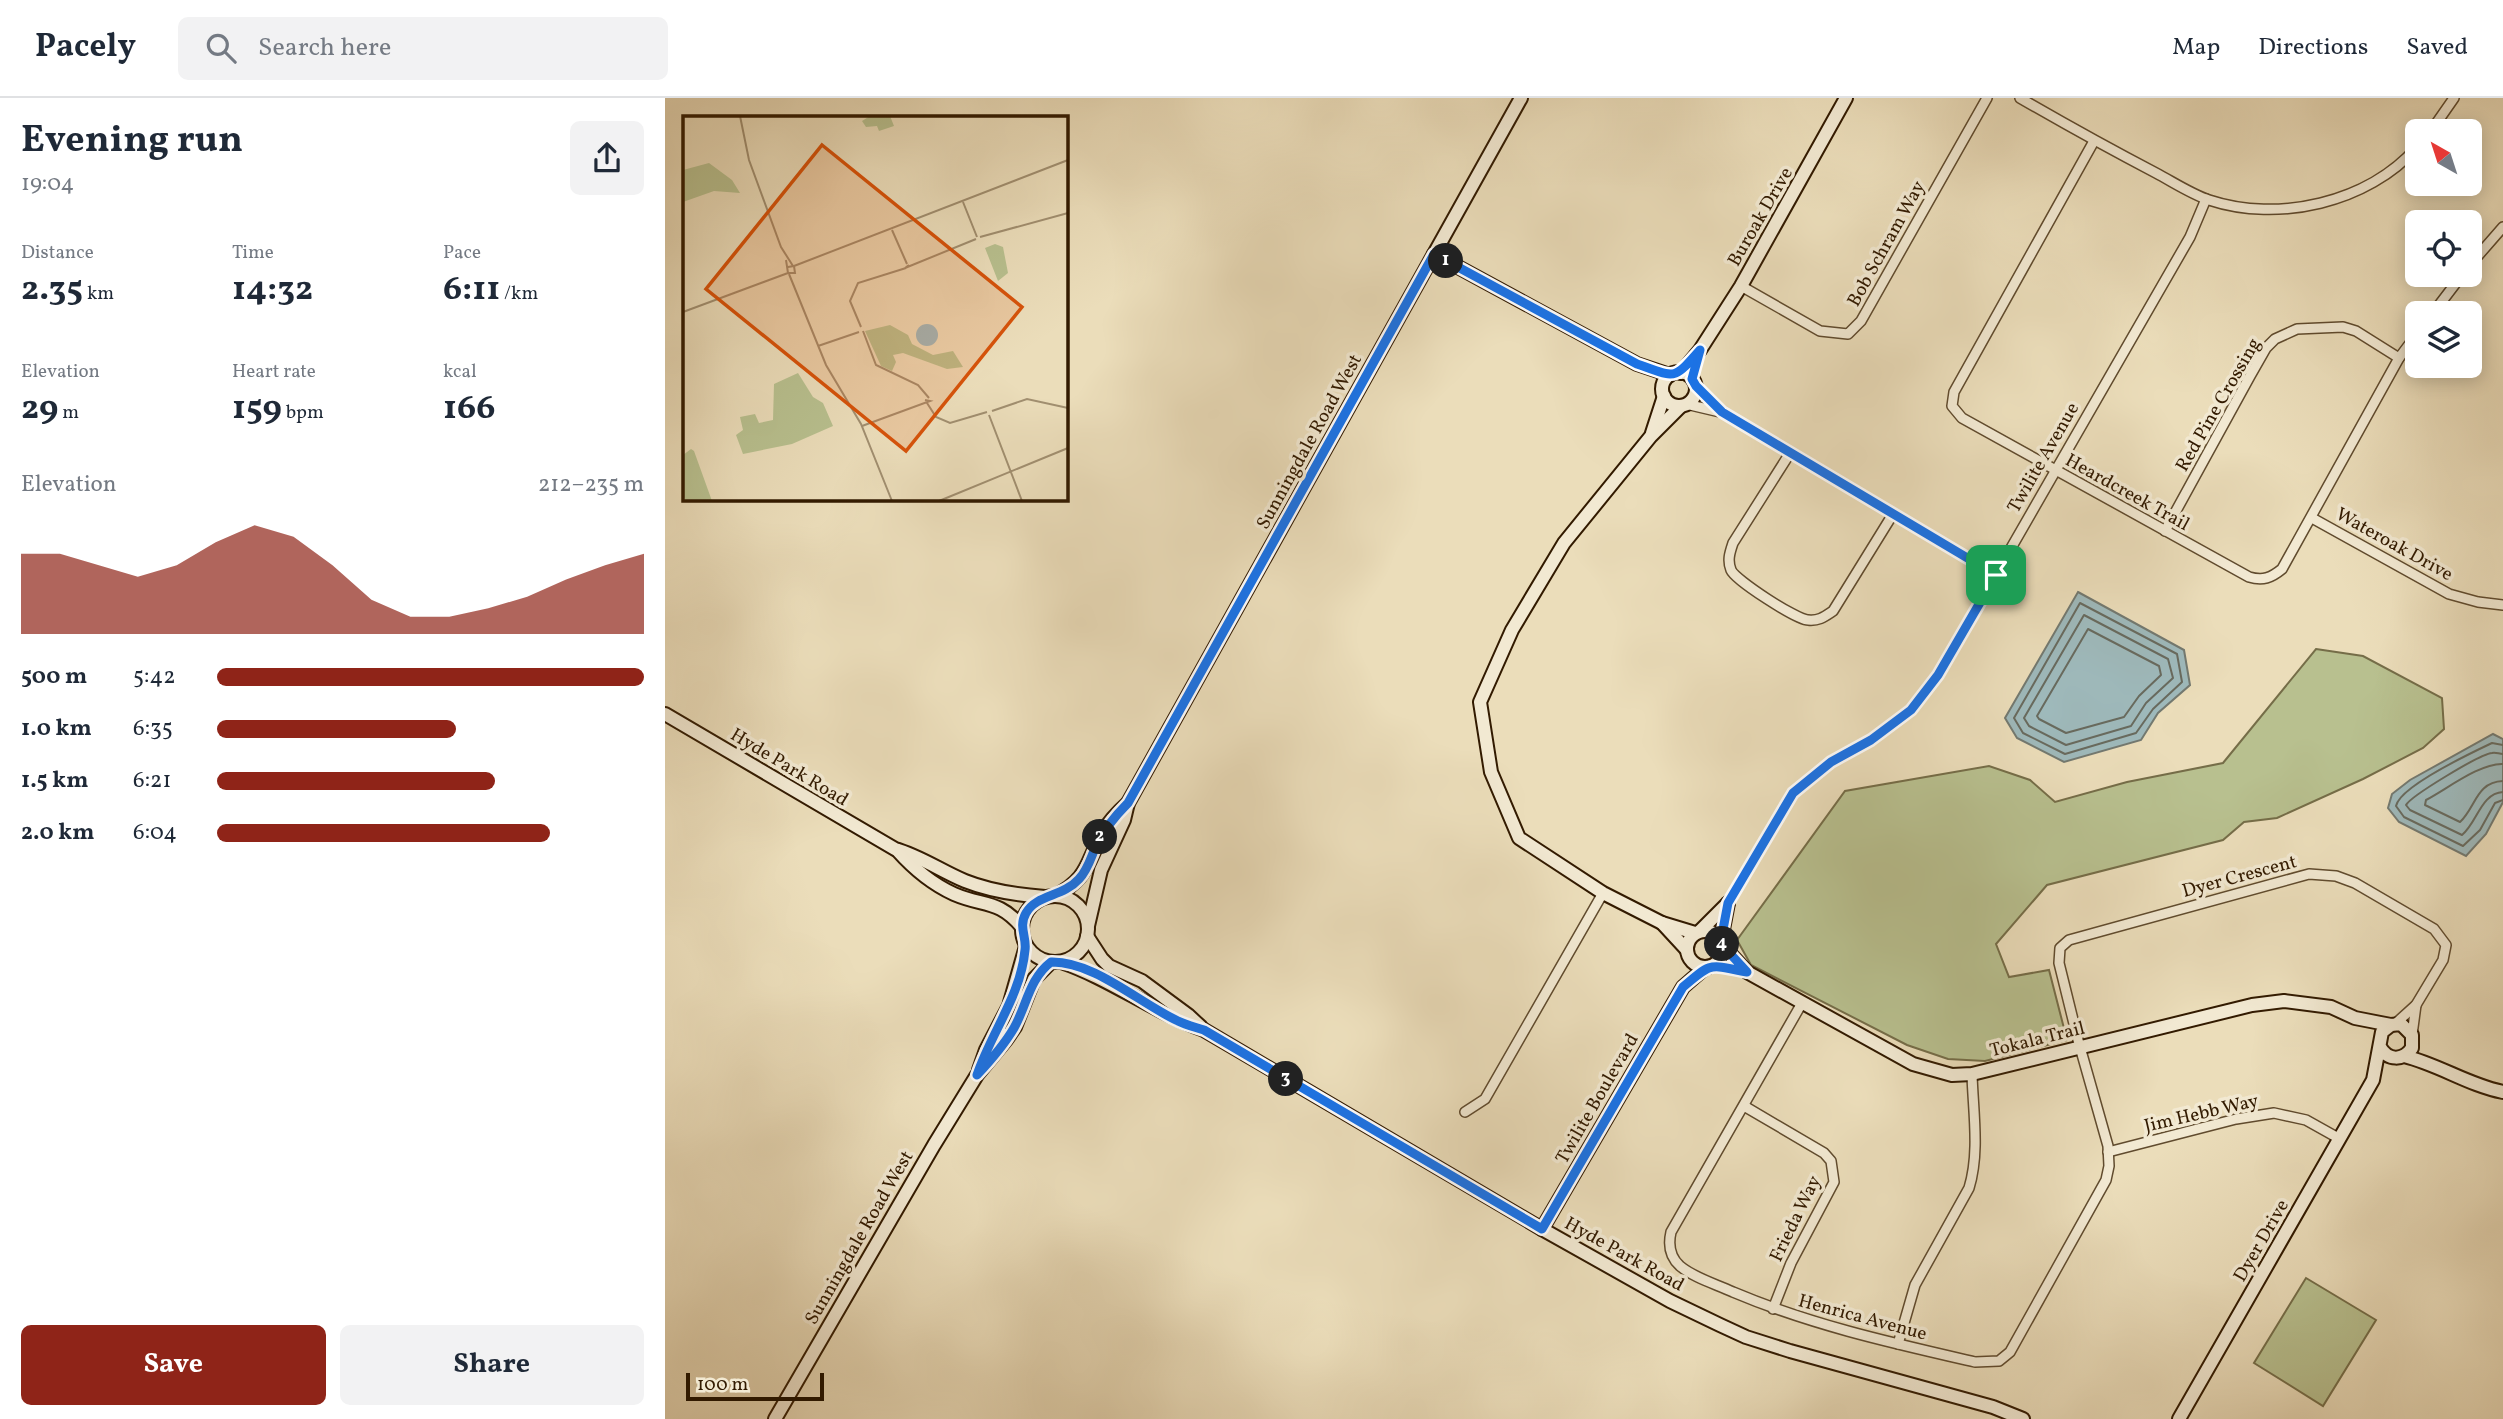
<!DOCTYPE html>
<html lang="en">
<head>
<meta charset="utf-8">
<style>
	:root { --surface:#fff; --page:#f2f2f3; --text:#1f2937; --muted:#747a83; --line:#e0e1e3; --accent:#8f2418 }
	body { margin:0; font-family:Vollkorn,serif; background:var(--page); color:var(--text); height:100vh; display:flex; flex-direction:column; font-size:26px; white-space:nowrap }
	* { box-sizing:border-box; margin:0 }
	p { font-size:23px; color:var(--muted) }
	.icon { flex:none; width:38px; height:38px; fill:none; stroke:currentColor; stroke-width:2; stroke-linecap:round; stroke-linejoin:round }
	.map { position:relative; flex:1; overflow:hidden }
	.details { display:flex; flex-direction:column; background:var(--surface); width:665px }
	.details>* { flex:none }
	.needle { width:46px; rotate:321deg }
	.tools { position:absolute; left:1740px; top:21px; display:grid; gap:14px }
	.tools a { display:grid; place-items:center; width:77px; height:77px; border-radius:10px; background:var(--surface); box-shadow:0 4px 18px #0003; font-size:35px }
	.scale { position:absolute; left:21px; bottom:18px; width:138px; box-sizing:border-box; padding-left:7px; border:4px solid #321a00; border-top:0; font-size:19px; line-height:24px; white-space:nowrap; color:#321a00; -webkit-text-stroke:5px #f2e9d2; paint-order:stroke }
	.pin { position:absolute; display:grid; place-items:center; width:60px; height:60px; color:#fff; margin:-30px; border-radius:14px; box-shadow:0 4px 10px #0006 }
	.km { position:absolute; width:35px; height:35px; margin:-18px; border-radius:50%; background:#222; color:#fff; font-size:19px; line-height:35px; text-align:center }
	.round { display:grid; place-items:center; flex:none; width:74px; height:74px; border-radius:10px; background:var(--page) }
	.headline { display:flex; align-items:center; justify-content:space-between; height:119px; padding:0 21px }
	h1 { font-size:38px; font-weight:700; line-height:52px }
	.metrics { display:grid; grid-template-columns:repeat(3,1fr); gap:10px; height:119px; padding:7px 21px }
	.metrics div { display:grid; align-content:center }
	.metrics b { font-size:35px; font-weight:700 }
	.metrics small { font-size:19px; font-weight:400 }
	.metrics p { font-size:19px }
	.chart { height:196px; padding:14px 21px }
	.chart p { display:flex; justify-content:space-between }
	.chart svg { width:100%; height:126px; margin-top:7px; fill:var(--accent); opacity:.7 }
	.primary-button { display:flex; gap:14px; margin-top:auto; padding:14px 21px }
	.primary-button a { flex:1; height:80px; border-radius:10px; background:var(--accent); color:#fff; font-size:28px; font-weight:700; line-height:80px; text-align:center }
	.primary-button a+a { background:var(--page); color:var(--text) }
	ul { padding:0 21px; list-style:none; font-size:23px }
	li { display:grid; grid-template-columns:112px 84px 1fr; align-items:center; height:52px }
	li i { height:18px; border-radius:9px; background:var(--accent) }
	header { display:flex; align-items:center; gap:42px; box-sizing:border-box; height:98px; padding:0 35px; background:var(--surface); border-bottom:2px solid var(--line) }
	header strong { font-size:33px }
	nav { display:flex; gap:38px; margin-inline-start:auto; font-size:24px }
	.search { width:490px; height:63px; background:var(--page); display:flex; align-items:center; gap:18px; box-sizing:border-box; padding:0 24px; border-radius:10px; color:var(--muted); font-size:26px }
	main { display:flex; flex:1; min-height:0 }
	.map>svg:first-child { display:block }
	.green { fill:#b8c08f; stroke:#756d48; stroke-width:2 }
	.water { fill:#9eb9bb; stroke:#737970; stroke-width:2 }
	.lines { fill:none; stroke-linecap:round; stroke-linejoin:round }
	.shore { stroke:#686a5e; stroke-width:2 }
	.street-casing { stroke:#604b2e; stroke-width:12 }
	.secondary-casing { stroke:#321a00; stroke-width:16 }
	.street { stroke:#f2e9d2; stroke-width:9 }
	.secondary { stroke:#f2e9d2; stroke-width:12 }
	.route-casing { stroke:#fff; stroke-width:14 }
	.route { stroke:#1a73e8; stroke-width:9 }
	.labels { text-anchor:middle; stroke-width:7; stroke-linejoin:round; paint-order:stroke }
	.street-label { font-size:19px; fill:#321a00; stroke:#f2e9d2 }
	.inset-road { fill:none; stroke:#a18f70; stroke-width:2 }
	.view { fill:#d6530b; fill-opacity:0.15; stroke:#d6530b; stroke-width:3.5 }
	.inset-edge { fill:none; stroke:#321a00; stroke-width:3.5 }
</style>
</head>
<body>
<header>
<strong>Pacely</strong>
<div class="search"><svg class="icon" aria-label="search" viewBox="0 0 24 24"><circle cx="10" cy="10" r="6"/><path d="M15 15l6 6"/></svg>Search here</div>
<nav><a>Map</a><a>Directions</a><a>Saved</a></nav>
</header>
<main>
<section class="details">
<div class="headline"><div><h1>Evening run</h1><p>19:04</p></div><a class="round"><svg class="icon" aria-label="share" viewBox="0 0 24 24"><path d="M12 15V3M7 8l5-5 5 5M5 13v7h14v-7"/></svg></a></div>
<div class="metrics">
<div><p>Distance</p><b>2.35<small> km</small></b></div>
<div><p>Time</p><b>14:32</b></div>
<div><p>Pace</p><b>6:11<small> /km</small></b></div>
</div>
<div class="metrics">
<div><p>Elevation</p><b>29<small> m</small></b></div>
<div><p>Heart rate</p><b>159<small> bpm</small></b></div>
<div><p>kcal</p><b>166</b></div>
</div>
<div class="chart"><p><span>Elevation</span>212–235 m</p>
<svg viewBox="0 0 160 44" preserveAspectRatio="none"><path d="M0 44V16L10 16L20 20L30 24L40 20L50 12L60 6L70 10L80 20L90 32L100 38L110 38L120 35L130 31L140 25L150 20L160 16V44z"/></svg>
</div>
<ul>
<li><b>500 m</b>5:42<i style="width:100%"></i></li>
<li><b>1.0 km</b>6:35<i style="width:56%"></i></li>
<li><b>1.5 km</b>6:21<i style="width:65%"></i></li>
<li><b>2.0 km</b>6:04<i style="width:78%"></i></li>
</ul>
<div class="primary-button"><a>Save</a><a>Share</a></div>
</section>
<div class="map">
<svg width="1838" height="1321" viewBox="0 0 1838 1321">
	<rect width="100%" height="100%" fill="#ebddba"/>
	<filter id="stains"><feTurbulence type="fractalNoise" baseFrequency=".00286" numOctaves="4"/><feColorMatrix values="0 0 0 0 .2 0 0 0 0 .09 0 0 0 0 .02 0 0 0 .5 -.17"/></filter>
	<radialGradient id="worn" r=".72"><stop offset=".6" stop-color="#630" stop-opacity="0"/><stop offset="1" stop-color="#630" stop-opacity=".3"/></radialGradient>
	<g class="green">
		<path d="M1651 551 1698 558 1777 600 1779 631 1758 650 1698 681 1612 720 1579 724 1558 742 1382 787 1331 846 1344 879 1384 872 1402 942 1320 963 1283 961 1242 947 1086 867 1072 842 1180 693 1324 668 1365 682 1390 704 1462 684 1558 665Z"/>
		<path d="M1641 1180 1711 1222 1658 1308 1589 1265Z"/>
	</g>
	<g class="water">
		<path d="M1413 494 1519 552 1525 587 1493 615 1476 642 1399 664 1352 640 1340 620Z"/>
		<path d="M1828 636 1838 641V704L1821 736 1801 758 1734 724 1723 710 1727 696 1745 682Z"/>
	</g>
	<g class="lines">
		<g class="shore">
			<path d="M1415 505 1512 556 1517 584 1488 611 1471 635 1400 656 1358 635 1349 620Z"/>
			<path d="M1419 517 1503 561 1508 580 1481 605 1466 628 1401 647 1364 628 1359 620Z"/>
			<path d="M1423 531 1494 568 1496 577 1474 598 1459 619 1401 635 1374 621 1372 618Z"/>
			<path d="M1838 647 1827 645C1806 655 1735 688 1731 708L1739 719 1798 748 1815 732 1830 705 1838 702"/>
			<path d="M1838 656C1834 656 1831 654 1827 655 1815 656 1746 698 1741 707L1745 712 1797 737C1812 725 1816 695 1838 694"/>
			<path d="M1838 666C1815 665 1782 691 1761 702L1760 707 1795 724C1811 709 1811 684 1838 683"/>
		</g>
		<defs>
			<g id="street">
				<path d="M1355 0C1400 26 1445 51 1491 75 1508 84 1526 96 1544 102 1613 125 1703 105 1752 49"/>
				<path d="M1766 33 1789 0"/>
				<path d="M1429 43 1289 294 1287 308 1297 320 1584 479C1598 483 1606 480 1617 471L1734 260 1752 236"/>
				<path d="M1804 168 1838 129"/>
				<path d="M1076 188 1155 233 1183 236 1196 223 1322 0"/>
				<path d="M1768 215 1797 177"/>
				<path d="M1031 288 1057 314 1331 477"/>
				<path d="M1021 306 1055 314"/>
				<path d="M1125 355 1068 445C1065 454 1062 462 1066 472 1070 482 1132 522 1143 522 1154 523 1159 519 1168 513L1228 416"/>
				<path d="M1647 420 1784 496 1813 504 1838 507"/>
				<path d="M1500 433 1585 278 1601 250 1610 241 1632 231 1678 229 1691 233 1734 260"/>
				<path d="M1063 805 1128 695 1166 664 1206 642 1246 612 1273 577 1525 139 1541 101"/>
				<path d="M1137 905 1006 1134C1003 1147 1005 1159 1015 1168 1029 1180 1051 1186 1068 1194 1146 1227 1227 1245 1310 1264L1334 1263 1345 1254 1441 1082 1444 1068 1443 1048 1413 942 1394 865 1395 850 1404 842 1644 776 1671 778 1690 785 1769 831 1781 847 1778 862 1751 907 1730 926"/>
				<path d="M1747 937 1751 907"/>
				<path d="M1079 1008 1159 1055 1166 1063 1169 1084 1126 1165 1108 1211"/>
				<path d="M800 1014 820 1001 938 795"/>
				<path d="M1443 1054 1571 1021 1609 1015 1641 1022 1675 1041"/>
				<path d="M1233 1246 1250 1187 1304 1090C1315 1054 1308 1013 1307 976"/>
			</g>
			<g id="secondary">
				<path d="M769 156 972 266 1005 277"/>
				<circle cx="1014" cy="291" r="17"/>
				<path d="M1016 275 1035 252 1076 188 1181 0"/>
				<path d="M1016 308 986 338 899 445 847 532 815 604 826 674 854 740 938 795 997 825 1030 835"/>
				<path d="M987 335 999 298"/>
				<path d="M0 616 230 751C255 758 276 773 300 783 325 793 353 797 380 799"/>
				<path d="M232 752C248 770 267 786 289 796 319 809 333 801 357 829"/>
				<path d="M390 798C425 779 420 765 438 734 444 723 453 714 463 705"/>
				<circle cx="390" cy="831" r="33"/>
				<path d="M997 825 1021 851"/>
				<path d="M423 828 436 772 459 722 463 705 856 0"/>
				<circle cx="1040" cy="851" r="18"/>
				<path d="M1035 833 1063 805"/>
				<path d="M422 838 437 861 444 868 477 883 523 917 536 929"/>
				<path d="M1056 842 1063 805"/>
				<path d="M1058 848 1082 874 1248 966 1287 977 1307 976 1587 907 1619 903 1666 909 1690 920 1726 927"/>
				<path d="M396 864C446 881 488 914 539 932L877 1131 1005 1203 1055 1227 1081 1239 1125 1253 1328 1309 1358 1321"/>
				<path d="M1739 958C1775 967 1803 987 1838 994"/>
				<path d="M314 972 321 952 344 908 361 848"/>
				<path d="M877 1131 1018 889 1041 869"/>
				<path d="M110 1321 269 1047 312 977 341 942 350 929 369 881 386 864"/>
				<path d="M1514 1321 1708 982 1717 934 1726 927 1736 926 1747 937V950C1738 963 1723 963 1715 949"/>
			</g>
		</defs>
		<use href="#street" class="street-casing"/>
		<use href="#secondary" class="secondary-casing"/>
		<use href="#street" class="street"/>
		<use href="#secondary" class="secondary"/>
	</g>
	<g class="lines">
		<defs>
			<path id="route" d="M769 156 972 266C1011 279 1007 284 1035 252L1027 281 1031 288 1057 314 1331 477 1273 577 1246 612 1206 642 1166 664 1128 695 1063 805 1056 842 1058 848 1082 874C1044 867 1048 863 1018 889L877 1131 539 932C530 929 521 927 513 923 474 905 429 863 386 864 364 881 362 907 349 930 339 947 326 962 312 977 326 935 356 897 360 852 362 839 353 829 361 815 372 796 398 799 414 781 423 772 426 759 431 748 439 731 450 718 463 705Z"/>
		</defs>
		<use href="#route" class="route-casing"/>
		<use href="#route" class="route"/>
	</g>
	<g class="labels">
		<g class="street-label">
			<text transform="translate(1094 118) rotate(-60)" y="7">Buroak Drive</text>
			<text transform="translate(1220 145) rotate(-61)" y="7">Bob Schram Way</text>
			<text transform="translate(1552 306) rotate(-60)" y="7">Red Pine Crossing</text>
			<text transform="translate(643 343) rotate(-61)" y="7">Sunningdale Road West</text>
			<text transform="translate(1377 359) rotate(-60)" y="7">Twilite Avenue</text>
			<text transform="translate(1463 393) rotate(29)" y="7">Heardcreek Trail</text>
			<text transform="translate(1730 445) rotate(29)" y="7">Wateroak Drive</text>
			<text transform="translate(125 668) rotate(31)" y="7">Hyde Park Road</text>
			<text transform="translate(1574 777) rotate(-15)" y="7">Dyer Crescent</text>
			<text transform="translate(1372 940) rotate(-14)" y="7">Tokala Trail</text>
			<text transform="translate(931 1000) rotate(-60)" y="7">Twilite Boulevard</text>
			<text transform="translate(1536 1014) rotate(-13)" y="7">Jim Hebb Way</text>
			<text transform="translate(1129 1120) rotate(-64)" y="7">Frieda Way</text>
			<text transform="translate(193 1139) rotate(-60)" y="7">Sunningdale Road West</text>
			<text transform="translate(1595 1142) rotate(-60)" y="7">Dyer Drive</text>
			<text transform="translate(960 1155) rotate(29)" y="7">Hyde Park Road</text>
			<text transform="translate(1198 1218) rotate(15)" y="7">Henrica Avenue</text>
		</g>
	</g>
	<g transform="translate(18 18)">
		<rect width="385" height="385" fill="#ebddba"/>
		<path d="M187 0H207L211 10 196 15 194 10 183 11 179 5ZM26 47 49 64 57 77 31 75 0 86V54ZM312 128 320 131 325 157 315 165 302 132ZM207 209 225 219 229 228 250 239 270 235 280 251 264 253 220 237 210 239 213 246 209 255 198 250 182 215ZM115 257 130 281 140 287 150 310 109 328 60 338 53 319 60 314 57 301 72 298 76 307 90 304 91 268ZM8 333 11 335 29 385H3L0 379V339Z" fill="#b8c08f"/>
		<path d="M233 219a11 11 0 1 1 22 0a11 11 0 1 1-22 0Z" fill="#9eb9bb"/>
		<path class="inset-road" d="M57 0 66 44 98 131 110 150M280 86 294 121M209 114 224 148M297 121 385 97M103 144 105 157H112L111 150 105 151M226 149 222 152 293 123M111 150 385 44M106 158 143 249 178 308 209 385M0 196 105 157M178 211 167 185 175 167 223 152M180 215 193 249 235 269 246 282M135 230 176 216M244 287 253 301 267 307 304 296M309 295 344 283 385 292M306 299 339 385M179 310 247 285 242 284M256 385 385 332"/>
		<path class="view" d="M139 29 339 191 223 335 23 173Z"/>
		<rect width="385" height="385" class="inset-edge"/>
	</g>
	<rect width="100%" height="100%" filter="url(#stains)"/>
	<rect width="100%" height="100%" fill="url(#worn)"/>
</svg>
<div class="tools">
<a><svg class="needle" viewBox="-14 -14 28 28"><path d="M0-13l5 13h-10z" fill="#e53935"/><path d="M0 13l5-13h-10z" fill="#747a83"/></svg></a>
<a><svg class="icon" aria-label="locate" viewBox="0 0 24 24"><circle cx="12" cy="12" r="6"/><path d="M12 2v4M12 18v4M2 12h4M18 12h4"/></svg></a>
<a><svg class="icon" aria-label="layers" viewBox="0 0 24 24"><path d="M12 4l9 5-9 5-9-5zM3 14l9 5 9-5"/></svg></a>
</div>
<div class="scale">100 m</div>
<div class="pin" style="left:1331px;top:477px;background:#1e9e55"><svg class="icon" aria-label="arrive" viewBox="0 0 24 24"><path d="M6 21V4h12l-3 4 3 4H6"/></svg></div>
<b class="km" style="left:781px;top:163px">1</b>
<b class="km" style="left:435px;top:739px">2</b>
<b class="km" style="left:621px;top:981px">3</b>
<b class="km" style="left:1057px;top:846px">4</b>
</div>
</main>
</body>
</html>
